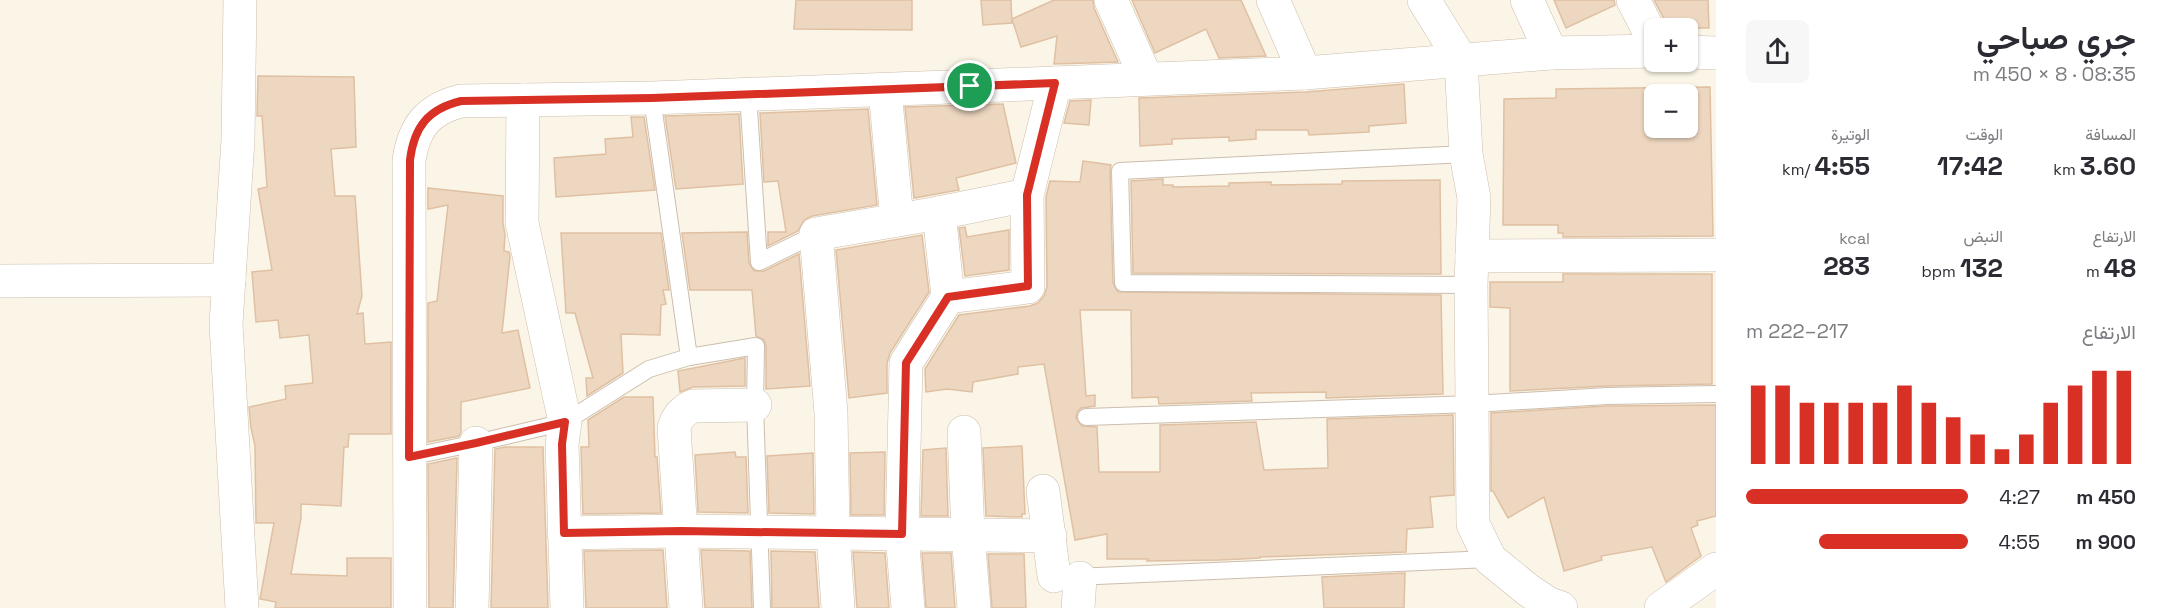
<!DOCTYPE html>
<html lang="ar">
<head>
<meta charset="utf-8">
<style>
	:root { --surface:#fff; --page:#f7f7f7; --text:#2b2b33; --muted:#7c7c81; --accent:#d93025 }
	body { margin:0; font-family:"Space Grotesk",Vazirmatn,sans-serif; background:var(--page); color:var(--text); direction:rtl; height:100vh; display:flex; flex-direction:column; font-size:22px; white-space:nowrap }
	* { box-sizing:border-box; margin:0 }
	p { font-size:20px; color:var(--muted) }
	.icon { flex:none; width:33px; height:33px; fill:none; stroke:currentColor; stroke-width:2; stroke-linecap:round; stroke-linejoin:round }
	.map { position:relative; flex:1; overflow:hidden; direction:ltr }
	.details { display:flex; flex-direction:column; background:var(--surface); width:450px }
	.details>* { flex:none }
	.tools { position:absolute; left:1644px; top:18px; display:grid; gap:12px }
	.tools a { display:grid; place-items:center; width:54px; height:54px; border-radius:9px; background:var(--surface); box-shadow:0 2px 4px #0004; font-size:30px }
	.pin { position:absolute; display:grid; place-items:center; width:51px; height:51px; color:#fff; margin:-26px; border:3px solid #fff; border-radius:50%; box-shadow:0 2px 6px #0007 }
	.round { display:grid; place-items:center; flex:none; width:63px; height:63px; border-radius:9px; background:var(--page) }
	.overview { display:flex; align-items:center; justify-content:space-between; height:102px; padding:0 30px }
	h1 { font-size:33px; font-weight:600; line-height:45px }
	.figures { display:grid; grid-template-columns:repeat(3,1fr); gap:9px; height:102px; padding:6px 30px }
	.figures div { display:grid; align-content:center }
	.figures b { font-size:26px; font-weight:600 }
	.figures small { font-size:16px; font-weight:400 }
	.figures p { font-size:16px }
	.chart { height:168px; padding:12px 30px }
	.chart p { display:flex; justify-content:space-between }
	.chart svg { width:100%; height:108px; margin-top:6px; stroke:var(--accent); stroke-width:6 }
	ul { padding:0 30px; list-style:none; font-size:20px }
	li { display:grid; grid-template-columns:96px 72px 1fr; align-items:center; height:45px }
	li i { height:15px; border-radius:8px; background:var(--accent) }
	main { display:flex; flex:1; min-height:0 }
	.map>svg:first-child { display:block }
	.building { fill:#eed7c1; stroke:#dfc0a3; stroke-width:1.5; fill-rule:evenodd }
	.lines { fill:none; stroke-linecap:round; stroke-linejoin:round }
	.lane-casing { stroke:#ccbeae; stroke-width:18 }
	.street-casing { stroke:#ccbeae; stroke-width:34 }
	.lane { stroke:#fff; stroke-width:16 }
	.street { stroke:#fff; stroke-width:33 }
	.route-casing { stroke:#fff; stroke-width:12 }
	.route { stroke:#d93025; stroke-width:8 }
</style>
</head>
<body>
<main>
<section class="details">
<div class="overview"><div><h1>جري صباحي</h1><p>08:35 · 8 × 450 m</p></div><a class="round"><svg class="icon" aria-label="share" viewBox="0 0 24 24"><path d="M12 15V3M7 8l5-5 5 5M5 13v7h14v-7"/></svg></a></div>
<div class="figures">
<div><p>المسافة</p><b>3.60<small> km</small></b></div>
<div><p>الوقت</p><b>17:42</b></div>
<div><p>الوتيرة</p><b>4:55<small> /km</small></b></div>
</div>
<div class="figures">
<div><p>الارتفاع</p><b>48<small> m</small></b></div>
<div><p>النبض</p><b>132<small> bpm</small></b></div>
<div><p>kcal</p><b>283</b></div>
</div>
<div class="chart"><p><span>الارتفاع</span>217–222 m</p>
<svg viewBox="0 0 160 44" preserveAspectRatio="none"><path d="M5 44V12M15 44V12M25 44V19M35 44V19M45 44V19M55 44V19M65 44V12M75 44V19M85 44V25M95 44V32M105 44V38M115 44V32M125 44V19M135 44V12M145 44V6M155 44V6"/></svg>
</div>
<ul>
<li><b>450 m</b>4:27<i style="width:100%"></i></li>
<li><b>900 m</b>4:55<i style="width:67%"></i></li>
</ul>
</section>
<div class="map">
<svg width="1716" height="608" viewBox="0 0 1716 608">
	<rect width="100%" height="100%" fill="#fbf5e7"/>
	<g class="building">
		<path d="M796 0H912V30L794 29Z"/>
		<path d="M981 0H1011L1012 23 983 25Z"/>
		<path d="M1054 0H1093L1094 8 1118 62 1054 64 1057 36 1021 47 1012 19Z"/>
		<path d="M1132 0H1241L1266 56 1219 58 1206 29 1155 53Z"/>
		<path d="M1554 0H1614L1615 5 1566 28Z"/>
		<path d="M1654 0H1708L1709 28H1669Z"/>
		<path d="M258 76 354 77 356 147 331 149 335 196H355L362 296 357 314 363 313 365 344 391 342V434H349L348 447H344L341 506 301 504V518L291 574 347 576V558H391V608H275L276 602 260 599 274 523H256L255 446 251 428 249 407 286 399 285 386 313 383 309 335 280 338 278 320 256 322 252 272 272 270 258 189 267 187 262 116H257Z"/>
		<path d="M1404 84 1406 123 1369 126V132L1309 135 1308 130H1256V139L1229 141V137L1172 139V144L1140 146 1139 98 1306 92Z"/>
		<path d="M1710 87 1713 236 1563 237V233H1558V225H1503L1504 99 1556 98V89ZM1654 94H1688V128H1654Z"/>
		<path d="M1091 100 1089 125 1064 123 1070 101Z"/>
		<path d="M1003 104 1016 163 956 178 959 190 914 198 905 107Z"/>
		<path d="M868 109 877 205 812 216 804 220 798 231 768 246V232H786L778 181 764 182 760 113Z"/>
		<path d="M739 114 743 184 676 189 665 116Z"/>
		<path d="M631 117H644L655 190 556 197 554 158 606 154 605 139 633 137Z"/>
		<path d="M1083 161 1111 165 1110 171 1113 283 1118 292 1441 295 1443 394 1326 398V392L1251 393 1252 401 1159 404 1158 397 1132 398 1131 310H1080L1086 396 1095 395V406L1081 408 1077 412 1076 418 1082 426 1097 427 1099 472H1160V425L1256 422 1264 470 1328 468 1327 419 1453 415 1454 495 1430 497 1433 527 1407 529 1406 552 1260 557V558L1220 560 1147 561 1148 559H1107V534L1075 540 1044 364 1018 367V374L973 382 972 392 947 389 926 392 925 369 959 315 1030 306 1038 303 1044 296 1047 287 1046 197 1050 181 1080 182Z"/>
		<path d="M1163 179V185H1173V187L1229 186V183L1271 182V185L1342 184V181L1440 180 1441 274 1133 273 1131 181Z"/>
		<path d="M428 188 503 196V223L505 235 504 251 509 252 510 256 502 333 518 330 530 388 461 402V432L459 436 428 442V303L437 301 448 205 428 209Z"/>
		<path d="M965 227 967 237 1009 230V270L965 276 959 228Z"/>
		<path d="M747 232 749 263 754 271H764L799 254 810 386 766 389V346L764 340 756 336 752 290H690L682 233Z"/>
		<path d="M561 233H661L669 290H663L666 304 661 305 660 335 621 334 623 373 587 396 586 378H593L575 313H566Z"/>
		<path d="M922 235 929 292 890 353 887 363V393L849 398 836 250Z"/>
		<path d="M1563 274H1712V384L1607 386 1510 391V308L1490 307V282H1563Z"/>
		<path d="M745 358V386L693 387 680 392 678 371Z"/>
		<path d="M624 397H653L655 457H657L661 513 583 514 581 447H589L588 420Z"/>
		<path d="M1716 405V516L1697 521 1698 525 1691 528 1701 556 1666 582 1652 547 1601 556 1602 560 1564 571 1544 497 1508 518 1493 491H1491V413L1607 406Z"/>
		<path d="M1022 446 1025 514H1022V517L986 516 983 448Z"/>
		<path d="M505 447H543L548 608H491L495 449Z"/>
		<path d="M946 448 948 516H921L923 450Z"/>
		<path d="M735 452 736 457H746L748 513 698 512 695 455Z"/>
		<path d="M885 452 884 515H851L850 453Z"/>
		<path d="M813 453 814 514 769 513 767 456Z"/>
		<path d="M457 458 453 608H429L428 464Z"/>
		<path d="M663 550 667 608H586L584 551Z"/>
		<path d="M701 550 750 551 752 608H705Z"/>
		<path d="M771 551 815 552 819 608H772Z"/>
		<path d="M853 552 885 553 889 608H857Z"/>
		<path d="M922 553H951L955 608H926Z"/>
		<path d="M988 554H1024L1026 608H992Z"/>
		<path d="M1405 573 1404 608H1324L1322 577Z"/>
	</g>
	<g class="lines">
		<defs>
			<g id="lane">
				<path d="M748 94 759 262 816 234"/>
				<path d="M652 98 689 357"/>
				<path d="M1466 154 1120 171 1123 283 1471 285"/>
				<path d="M1086 417 1473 404 1607 396 1716 394"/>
				<path d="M409 457 476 443 565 422 649 369 689 357 756 346 755 405 762 608"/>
				<path d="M1074 577 1490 559"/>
			</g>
			<g id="street">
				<path d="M240 0 238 140 226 324 242 608"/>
				<path d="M1111 0 1146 78"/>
				<path d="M1273 0 1305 73"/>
				<path d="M1424 0 1461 60 1466 154 1474 198 1471 285 1473 524 1490 559 1528 590 1549 604 1561 608"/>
				<path d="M1527 0 1551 53"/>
				<path d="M1633 0 1654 41"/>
				<path d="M1688 52 1716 53"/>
				<path d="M885 90 897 220"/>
				<path d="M523 100 522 223 565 422 562 444 567 608"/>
				<path d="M1472 256 1716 255"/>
				<path d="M0 281 229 280"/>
				<path d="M948 297 1028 287 1027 195 1055 83"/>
				<path d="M964 432 968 535 974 608"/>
				<path d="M1043 491 1054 576"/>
				<path d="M564 533 681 531 1050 536"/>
				<path d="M410 608 409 160C414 127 428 109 461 101L652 98 1055 83 1305 73 1551 53 1654 51"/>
				<path d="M472 608 476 443"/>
				<path d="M686 608 674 428C677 417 682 411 693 406L755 405"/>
				<path d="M838 608 833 533 831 413 816 234 939 213 1027 195"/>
				<path d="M908 608 902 534 906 363 948 297 939 213"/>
				<path d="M1078 608 1080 578"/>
				<path d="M1661 608 1716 569"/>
			</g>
		</defs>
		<use href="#lane" class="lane-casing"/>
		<use href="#street" class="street-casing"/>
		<use href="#lane" class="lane"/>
		<use href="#street" class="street"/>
	</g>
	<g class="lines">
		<defs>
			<path id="route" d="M1055 83 1027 195 1028 286 948 297 906 363 902 534 681 531 564 533 562 444 565 422 476 443 409 457 410 160C414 127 428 109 461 101L652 98Z"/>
		</defs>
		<use href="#route" class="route-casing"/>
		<use href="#route" class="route"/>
	</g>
</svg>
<div class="tools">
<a>+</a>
<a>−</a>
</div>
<div class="pin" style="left:970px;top:86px;background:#1e9e55"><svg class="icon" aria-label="arrive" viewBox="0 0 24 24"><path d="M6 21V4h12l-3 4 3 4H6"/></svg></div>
</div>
</main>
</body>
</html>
